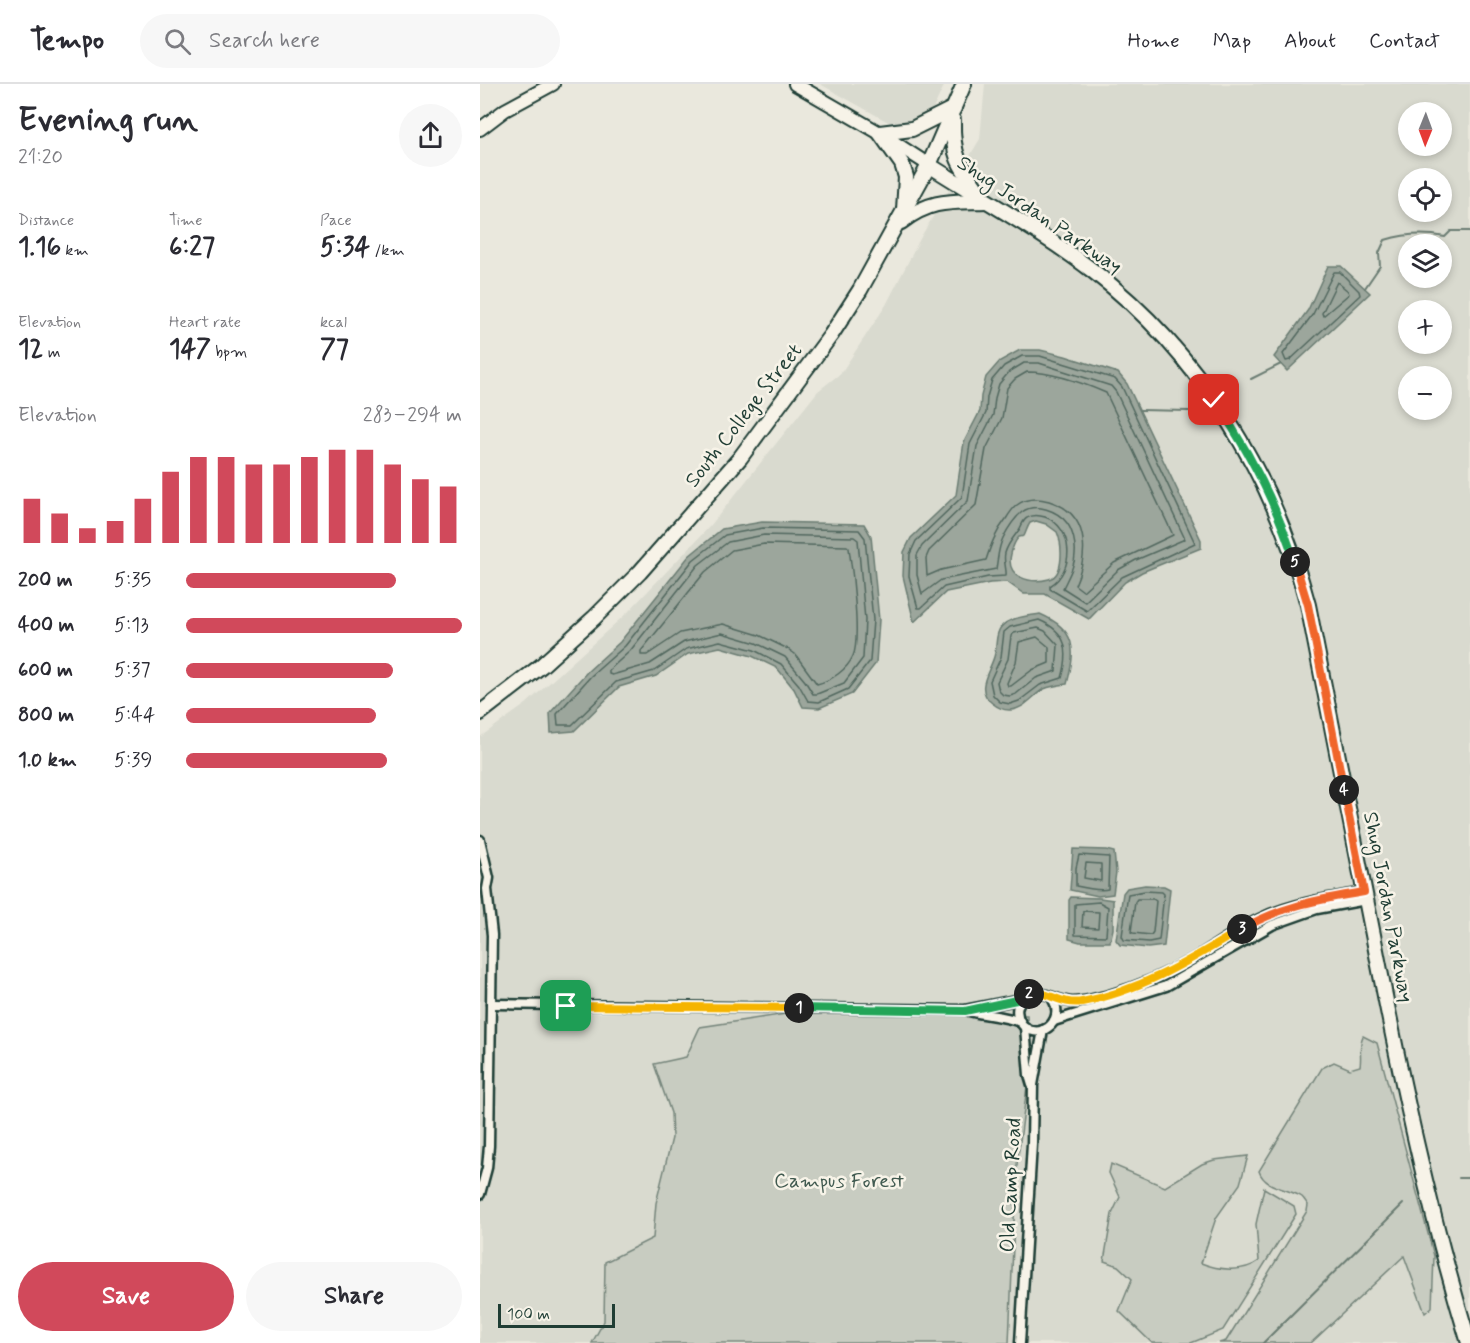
<!DOCTYPE html>
<html lang="en">
<head>
<meta charset="utf-8">
<style>
	:root { --surface:#fff; --page:#f7f7f7; --text:#2b2b33; --muted:#7c7c81; --line:#e1e1e2; --accent:#d1495b }
	body { margin:0; font-family:Mynerve,sans-serif; background:var(--page); color:var(--text); height:100vh; display:flex; flex-direction:column; font-size:22px; white-space:nowrap }
	* { box-sizing:border-box; margin:0 }
	p { font-size:20px; color:var(--muted) }
	.icon { flex:none; width:33px; height:33px; fill:none; stroke:currentColor; stroke-width:2; stroke-linecap:round; stroke-linejoin:round }
	.map { position:relative; flex:1; overflow:hidden }
	.sheet { display:flex; flex-direction:column; background:var(--surface); width:480px }
	.sheet>* { flex:none }
	.needle { width:39px; rotate:181deg }
	.buttons { position:absolute; left:918px; top:18px; display:grid; gap:12px }
	.buttons a { display:grid; place-items:center; width:54px; height:54px; border-radius:50%; background:var(--surface); box-shadow:0 3px 9px #0003; font-size:30px }
	.scale { position:absolute; left:18px; bottom:15px; width:117px; box-sizing:border-box; padding-left:6px; border:3px solid #1f3d34; border-top:0; font-size:16px; line-height:21px; white-space:nowrap; color:#1f3d34; -webkit-text-stroke:4px #f7f3e8; paint-order:stroke }
	.pin { position:absolute; display:grid; place-items:center; width:51px; height:51px; color:#fff; margin:-26px; border-radius:12px; box-shadow:0 3px 9px #0006 }
	.km { position:absolute; width:30px; height:30px; margin:-15px; border-radius:50%; background:#222; color:#fff; font-size:16px; line-height:30px; text-align:center }
	.round { display:grid; place-items:center; flex:none; width:63px; height:63px; border-radius:32px; background:var(--page) }
	.overview { display:flex; align-items:center; justify-content:space-between; height:102px; padding:0 18px }
	h1 { font-size:33px; font-weight:700; line-height:45px }
	.metrics { display:grid; grid-template-columns:repeat(3,1fr); gap:9px; height:102px; padding:6px 18px }
	.metrics div { display:grid; align-content:center }
	.metrics b { font-size:26px; font-weight:700 }
	.metrics small { font-size:16px; font-weight:400 }
	.metrics p { font-size:16px }
	.chart { height:168px; padding:12px 18px }
	.chart p { display:flex; justify-content:space-between }
	.chart svg { width:100%; height:108px; margin-top:6px; stroke:var(--accent); stroke-width:6 }
	.button { display:flex; gap:12px; margin-top:auto; padding:12px 18px }
	.button a { flex:1; height:69px; border-radius:36px; background:var(--accent); color:#fff; font-size:24px; font-weight:700; line-height:69px; text-align:center }
	.button a+a { background:var(--page); color:var(--text) }
	ul { padding:0 18px; list-style:none; font-size:20px }
	li { display:grid; grid-template-columns:96px 72px 1fr; align-items:center; height:45px }
	li i { height:15px; border-radius:8px; background:var(--accent) }
	header { display:flex; align-items:center; gap:36px; box-sizing:border-box; height:84px; padding:0 30px; background:var(--surface); border-bottom:2px solid var(--line) }
	header strong { font-size:28px }
	nav { display:flex; gap:33px; margin-inline-start:auto; font-size:21px }
	.search { width:420px; height:54px; background:var(--page); display:flex; align-items:center; gap:15px; box-sizing:border-box; padding:0 21px; border-radius:33px; color:var(--muted); font-size:22px }
	main { display:flex; flex:1; min-height:0 }
	.map>svg:first-child { display:block }
	.built { fill:#d9dacf; fill-rule:evenodd }
	.green { fill:#c8ccc1; stroke:#74847a; stroke-width:1.5 }
	.water { fill:#9ca69c; stroke:#6a7c72; stroke-width:1.5; fill-rule:evenodd }
	.lines { fill:none; stroke-linecap:round; stroke-linejoin:round }
	.shore { stroke:#51675e; stroke-width:1.5 }
	.stream { stroke:#6a7c72; stroke-width:2 }
	.minor-casing { stroke:#1f3d34; stroke-width:13 }
	.secondary-casing { stroke:#1f3d34; stroke-width:16 }
	.primary-casing { stroke:#1f3d34; stroke-width:18 }
	.minor { stroke:#f7f3e8; stroke-width:8 }
	.secondary { stroke:#f7f3e8; stroke-width:12 }
	.primary { stroke:#f7f3e8; stroke-width:14 }
	.split-1-casing { stroke:#fff; stroke-width:12 }
	.split-2-casing { stroke:#fff; stroke-width:12 }
	.split-3-casing { stroke:#fff; stroke-width:12 }
	.split-4-casing { stroke:#fff; stroke-width:12 }
	.split-5-casing { stroke:#fff; stroke-width:12 }
	.split-6-casing { stroke:#fff; stroke-width:12 }
	.split-1 { stroke:#f5b400; stroke-width:8 }
	.split-2 { stroke:#22a559; stroke-width:8 }
	.split-3 { stroke:#f5b400; stroke-width:8 }
	.split-4 { stroke:#f0652b; stroke-width:8 }
	.split-5 { stroke:#f0652b; stroke-width:8 }
	.split-6 { stroke:#22a559; stroke-width:8 }
	.labels { text-anchor:middle; stroke-width:5; stroke-linejoin:round; paint-order:stroke }
	.street-label { font-size:21px; fill:#1f3d34; stroke:#f7f3e8 }
	.park-label { font-size:21px; fill:#415a50; stroke:#f7f3e8 }
</style>
</head>
<body>
<header>
<strong>Tempo</strong>
<div class="search"><svg class="icon" aria-label="search" viewBox="0 0 24 24"><circle cx="10" cy="10" r="6"/><path d="M15 15l6 6"/></svg>Search here</div>
<nav><a>Home</a><a>Map</a><a>About</a><a>Contact</a></nav>
</header>
<main>
<section class="sheet">
<div class="overview"><div><h1>Evening run</h1><p>21:20</p></div><a class="round"><svg class="icon" aria-label="share" viewBox="0 0 24 24"><path d="M12 15V3M7 8l5-5 5 5M5 13v7h14v-7"/></svg></a></div>
<div class="metrics">
<div><p>Distance</p><b>1.16<small> km</small></b></div>
<div><p>Time</p><b>6:27</b></div>
<div><p>Pace</p><b>5:34<small> /km</small></b></div>
</div>
<div class="metrics">
<div><p>Elevation</p><b>12<small> m</small></b></div>
<div><p>Heart rate</p><b>147<small> bpm</small></b></div>
<div><p>kcal</p><b>77</b></div>
</div>
<div class="chart"><p><span>Elevation</span>283–294 m</p>
<svg viewBox="0 0 160 44" preserveAspectRatio="none"><path d="M5 44V26M15 44V32M25 44V38M35 44V35M45 44V26M55 44V15M65 44V9M75 44V9M85 44V12M95 44V12M105 44V9M115 44V6M125 44V6M135 44V12M145 44V18M155 44V21"/></svg>
</div>
<ul>
<li><b>200 m</b>5:35<i style="width:76%"></i></li>
<li><b>400 m</b>5:13<i style="width:100%"></i></li>
<li><b>600 m</b>5:37<i style="width:75%"></i></li>
<li><b>800 m</b>5:44<i style="width:69%"></i></li>
<li><b>1.0 km</b>5:39<i style="width:73%"></i></li>
</ul>
<div class="button"><a>Save</a><a>Share</a></div>
</section>
<div class="map">
<svg width="990" height="1259" viewBox="0 0 990 1259">
	<rect width="100%" height="100%" fill="#eae8dd"/>
	<filter id="ink" filterUnits="userSpaceOnUse"><feTurbulence type="fractalNoise" baseFrequency=".0167" numOctaves="2"/><feDisplacementMap in="SourceGraphic" scale="12" xChannelSelector="R" yChannelSelector="G"/><feConvolveMatrix kernelMatrix="1 2 1 2 8 2 1 2 1" color-interpolation-filters="sRGB"/></filter>
	<g filter="url(#ink)">
		<g class="built">
			<path d="M340 0H465L451 29 426 41 410 39Z"/>
			<path d="M505 0H990V1259H0V653L46 620 148 528 231 441 338 307 361 289 406 221 442 151 500 55ZM928 28H962V62H928ZM928 94H962V128H928ZM928 160H962V194H928ZM928 226H962V260H928ZM928 292H962V326H928Z"/>
		</g>
		<g class="green">
			<path d="M306 930 547 931 549 986 536 1089 529 1259H112L124 1237 125 1178 173 1154 176 1119 192 1054 191 1029 174 980 206 973 220 943Z"/>
			<path d="M883 952 897 959 954 1172 952 1223 945 1229 924 1172 831 1259H739L746 1257 827 1127 828 1121C826 1118 824 1115 822 1113 809 1104 785 1105 779 1087L842 984 854 978 870 985 880 982C882 971 878 963 883 952Z"/>
			<path d="M768 1072 760 1100 736 1134 721 1179C738 1186 763 1189 779 1177L776 1140 784 1104 814 1122 816 1130 743 1246 711 1259H672L639 1227 652 1195 638 1182 624 1177 632 1130 640 1113 629 1089 631 1080 685 1103 722 1080 734 1076Z"/>
		</g>
		<g class="water">
			<path d="M848 182H861L890 209 807 287 794 273 828 226Z"/>
			<path d="M540 266H560L585 272 638 289 647 300 721 456V464L662 488 645 498 609 535 565 510H544L527 498 510 499 466 508 434 538 423 492 424 468 431 454 476 411 484 358 500 327 501 312 506 293 520 277ZM556 437 566 440 577 448C582 459 585 491 569 495 551 500 525 494 531 470 532 465 535 457 539 453 541 452 543 453 544 452 546 449 547 443 550 439Z"/>
			<path d="M282 438 384 440 391 452 399 536 396 579 372 610 339 624 323 623 314 605 297 584 272 572 240 563 208 570 176 592 139 603 94 647 71 649 70 629 107 588 140 558 209 472 242 445Z"/>
			<path d="M560 530C597 546 596 565 587 600 579 601 571 602 564 605 553 611 543 627 529 626 523 626 517 623 512 619 493 604 512 586 515 569 517 560 515 550 521 543 529 533 548 532 560 530Z"/>
			<path d="M593 765 626 766 634 768 636 788 633 810 618 812 590 806Z"/>
			<path d="M665 801 684 802 690 805 684 862 668 864 640 861 636 856 643 809 647 804Z"/>
			<path d="M591 813 620 814 633 816V845L630 858H600L589 855V816Z"/>
		</g>
		<g class="lines">
			<g class="shore">
				<path d="M854 188H860L879 207 880 211 810 276 806 277 803 270 833 230Z"/>
				<path d="M857 198 868 207 869 210 843 232 842 229Z"/>
				<path d="M542 272H560L635 295 642 303 715 459 642 493 607 527 570 505V502C595 487 594 443 565 433 559 431 553 430 547 434 542 437 542 442 539 446 533 454 528 459 525 469 523 478 527 485 526 492L508 493 464 503 441 524H438L429 492 430 470 436 457 482 413 490 360 506 329 507 313 512 296 524 282Z"/>
				<path d="M544 279H559L631 302 636 308 705 455 656 476 638 486 605 518 583 504C588 493 595 482 595 470 596 461 593 447 587 439 578 427 556 418 542 428 535 434 527 446 523 454 518 464 518 474 516 485L461 496 442 510 437 491V471L442 462 488 417 497 362 513 331 515 314 519 300 529 288Z"/>
				<path d="M547 288C572 288 603 299 626 309L693 451 634 479 603 507 595 501C609 469 609 429 569 417 558 414 546 414 537 421 532 425 529 430 526 435 515 449 511 461 506 476L461 486 447 492 446 474 449 467 496 421 506 365 522 334 527 304 535 295Z"/>
				<path d="M283 444 379 446 385 454 393 536 390 577 368 605 339 618 328 617 319 601 301 580 274 566 240 557 206 565 174 587 136 598 92 641H78L77 630 111 592 145 562 213 476 245 451Z"/>
				<path d="M284 451 374 453 378 456 385 536 383 574 364 599 337 610H333L325 597 305 573 276 559 242 549 204 558 170 580 132 591 129 590V586L150 567 218 481 248 458Z"/>
				<path d="M284 460 367 462 369 464C372 484 381 555 373 572 367 586 352 596 337 600L315 570 308 565 279 551 243 540 200 549 167 571H161V567L225 488 252 466Z"/>
				<path d="M559 536C587 548 590 566 582 594L560 601 539 617 530 620 520 618 513 611 510 597 521 573 524 548 530 543Z"/>
				<path d="M558 544 565 547 578 561 576 587 556 594 536 610 530 612 523 611 519 607 517 598 528 575 531 552 534 549Z"/>
				<path d="M557 553 569 563V579L552 586 531 602H528L527 599 536 578 539 558Z"/>
				<path d="M599 771 629 773 628 805C620 807 605 804 596 802V784Z"/>
				<path d="M606 779 621 780V797L604 794Z"/>
				<path d="M665 807 682 808 684 810 679 856 669 858 644 856 642 852 648 810Z"/>
				<path d="M657 815H673L676 817 673 848 671 851 653 849 651 848 655 818Z"/>
				<path d="M619 818 628 823 626 852 595 851V820Z"/>
				<path d="M603 827 619 828 618 844 602 843Z"/>
			</g>
			<g class="stream">
				<path d="M885 204 900 182 899 169 905 156C925 150 945 149 965 153L971 147H990"/>
				<path d="M771 295 801 280"/>
				<path d="M660 326 709 327"/>
				<path d="M979 1094H990"/>
				<path d="M783 1259 923 1120"/>
			</g>
			<defs>
				<g id="minor">
					<path d="M0 756 9 794 7 805 12 851 9 1062 7 1084 0 1110"/>
					<path d="M572 914C588 938 556 960 541 939 538 934 536 928 538 922 547 894 575 918 593 918 605 918 617 914 629 911 657 903 687 890 713 875 735 862 756 846 779 835 812 819 848 814 884 808"/>
					<path d="M11 920 485 926 541 915"/>
					<path d="M489 927C506 932 524 931 540 938"/>
					<path d="M574 937 686 902 792 841 837 825 886 816"/>
					<path d="M545 943 549 991 552 1001"/>
					<path d="M540 1259 552 1060 553 1001 563 946"/>
				</g>
				<g id="secondary">
					<path d="M315 0 398 48 449 81"/>
					<path d="M0 45 25 26 73 0"/>
				</g>
				<g id="primary">
					<path d="M473 36C472 73 480 82 501 111"/>
					<path d="M449 81C504 116 562 148 613 187 720 269 794 392 828 521 850 634 872 747 895 861 921 995 949 1128 989 1259"/>
					<path d="M424 126 426 93 422 80 400 49 432 45 474 24"/>
					<path d="M421 138C451 115 470 118 506 117"/>
					<path d="M0 629 61 582 114 534 160 488 260 374 351 251 380 206 449 81 484 0"/>
				</g>
			</defs>
			<use href="#minor" class="minor-casing"/>
			<use href="#secondary" class="secondary-casing"/>
			<use href="#primary" class="primary-casing"/>
			<use href="#minor" class="minor"/>
			<use href="#secondary" class="secondary"/>
			<use href="#primary" class="primary"/>
		</g>
	</g>
	<g class="lines" filter="url(#ink)">
		<defs>
			<path id="split-1" d="M86 922 319 924"/>
			<path id="split-2" d="M319 924 485 927 541 915 549 910"/>
			<path id="split-3" d="M549 910C565 904 580 922 602 918 661 907 712 875 762 845"/>
			<path id="split-4" d="M762 845C801 822 841 815 884 808L864 706"/>
			<path id="split-5" d="M815 478 828 521 864 706"/>
			<path id="split-6" d="M734 316C769 366 796 420 815 478"/>
		</defs>
		<use href="#split-1" class="split-1-casing"/>
		<use href="#split-2" class="split-2-casing"/>
		<use href="#split-3" class="split-3-casing"/>
		<use href="#split-4" class="split-4-casing"/>
		<use href="#split-5" class="split-5-casing"/>
		<use href="#split-6" class="split-6-casing"/>
		<use href="#split-1" class="split-1"/>
		<use href="#split-2" class="split-2"/>
		<use href="#split-3" class="split-3"/>
		<use href="#split-4" class="split-4"/>
		<use href="#split-5" class="split-5"/>
		<use href="#split-6" class="split-6"/>
	</g>
	<g class="labels">
		<g class="street-label">
			<text transform="translate(560 130) rotate(34)" y="7">Shug Jordan Parkway</text>
			<text transform="translate(263 331) rotate(-52)" y="7">South College Street</text>
			<text transform="translate(909 823) rotate(79)" y="7">Shug Jordan Parkway</text>
			<text transform="translate(530 1101) rotate(-87)" y="7">Old Camp Road</text>
		</g>
		<g class="park-label">
			<text x="359" y="1103">Campus Forest</text>
		</g>
	</g>
</svg>
<div class="buttons">
<a><svg class="needle" viewBox="-14 -14 28 28"><path d="M0-13l5 13h-10z" fill="#e53935"/><path d="M0 13l5-13h-10z" fill="#7c7c81"/></svg></a>
<a><svg class="icon" aria-label="locate" viewBox="0 0 24 24"><circle cx="12" cy="12" r="6"/><path d="M12 2v4M12 18v4M2 12h4M18 12h4"/></svg></a>
<a><svg class="icon" aria-label="layers" viewBox="0 0 24 24"><path d="M12 4l9 5-9 5-9-5zM3 14l9 5 9-5"/></svg></a>
<a>+</a>
<a>−</a>
</div>
<div class="scale">100 m</div>
<div class="pin" style="left:86px;top:922px;background:#1e9e55"><svg class="icon" aria-label="arrive" viewBox="0 0 24 24"><path d="M6 21V4h12l-3 4 3 4H6"/></svg></div>
<div class="pin" style="left:734px;top:316px;background:#d93025"><svg class="icon" aria-label="check" viewBox="0 0 24 24"><path d="M5 12l5 5 9-10"/></svg></div>
<b class="km" style="left:319px;top:924px">1</b>
<b class="km" style="left:549px;top:910px">2</b>
<b class="km" style="left:762px;top:845px">3</b>
<b class="km" style="left:864px;top:706px">4</b>
<b class="km" style="left:815px;top:478px">5</b>
</div>
</main>
</body>
</html>
